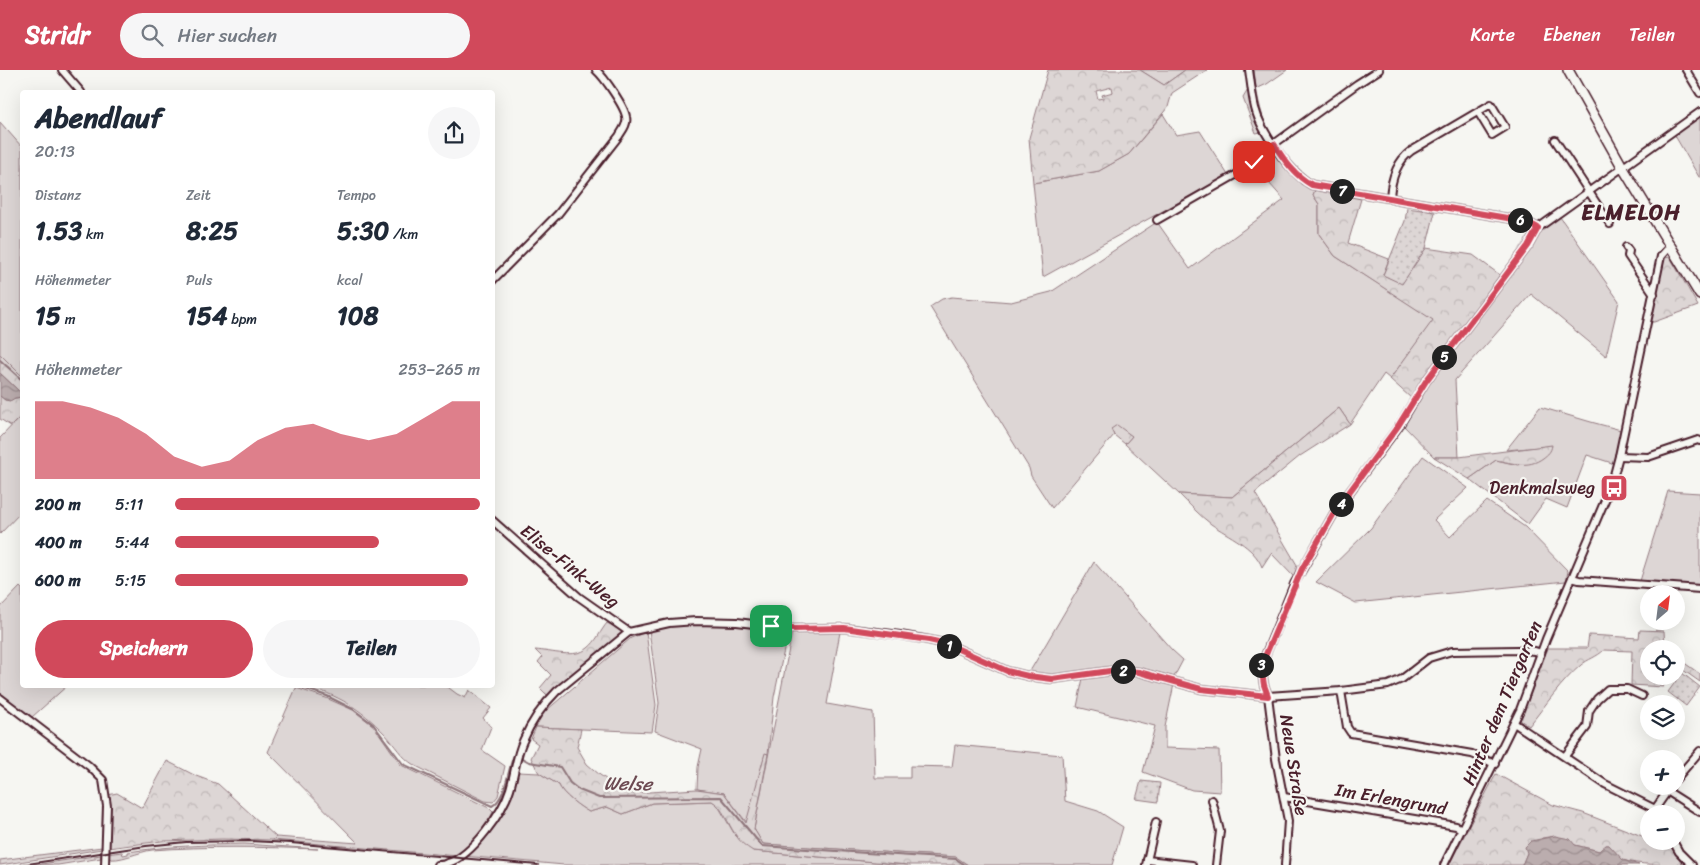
<!DOCTYPE html>
<html lang="de">
<head>
<meta charset="utf-8">
<style>
	:root { --surface:#fff; --page:#f6f6f7; --text:#1f2937; --muted:#747a83; --accent:#d1495b }
	body { margin:0; font-family:Sriracha,sans-serif; background:var(--page); color:var(--text); height:100vh; display:flex; flex-direction:column; font-size:19px; white-space:nowrap }
	* { box-sizing:border-box; margin:0 }
	p { font-size:16px; color:var(--muted) }
	.icon { flex:none; width:28px; height:28px; fill:none; stroke:currentColor; stroke-width:2; stroke-linecap:round; stroke-linejoin:round }
	.map { position:relative; flex:1; overflow:hidden }
	.side { position:absolute; left:20px; top:20px; width:475px; height:598px; display:flex; flex-direction:column; background:var(--surface); border-radius:5px; box-shadow:0 5px 20px #0002 }
	.side>* { flex:none }
	.needle { width:32px; rotate:28deg }
	.fabs { position:absolute; left:1640px; top:515px; display:grid; gap:10px }
	.fabs a { display:grid; place-items:center; width:45px; height:45px; border-radius:50%; background:var(--surface); box-shadow:0 5px 20px #0002; font-size:25px }
	.pin { position:absolute; display:grid; place-items:center; width:42px; height:42px; color:#fff; margin:-21px; border-radius:10px; box-shadow:0 2px 8px #0006 }
	.km { position:absolute; width:25px; height:25px; margin:-12px; border-radius:50%; background:#222; color:#fff; font-size:14px; line-height:25px; text-align:center }
	.round { display:grid; place-items:center; flex:none; width:52px; height:52px; border-radius:26px; background:var(--page) }
	.head { display:flex; align-items:center; justify-content:space-between; height:85px; padding:0 15px }
	h1 { font-size:28px; font-weight:800; line-height:38px }
	.figures { display:grid; grid-template-columns:repeat(3,1fr); gap:8px; height:85px; padding:5px 15px }
	.figures div { display:grid; align-content:center }
	.figures b { font-size:25px; font-weight:800 }
	.figures small { font-size:14px; font-weight:400 }
	.figures p { font-size:14px }
	.chart { height:140px; padding:10px 15px }
	.chart p { display:flex; justify-content:space-between }
	.chart svg { width:100%; height:90px; margin-top:5px; fill:var(--accent); opacity:.7 }
	.cta { display:flex; gap:10px; margin-top:auto; padding:10px 15px }
	.cta a { flex:1; height:58px; border-radius:30px; background:var(--accent); color:#fff; font-size:20px; font-weight:800; line-height:58px; text-align:center }
	.cta a+a { background:var(--page); color:var(--text) }
	ul { padding:0 15px; list-style:none; font-size:16px }
	li { display:grid; grid-template-columns:80px 60px 1fr; align-items:center; height:38px }
	li i { height:12px; border-radius:6px; background:var(--accent) }
	header { display:flex; align-items:center; gap:30px; box-sizing:border-box; height:70px; padding:0 25px; background:var(--accent); color:#fff }
	header strong { font-size:24px }
	nav { display:flex; gap:28px; margin-inline-start:auto; font-size:18px }
	.search { width:350px; height:45px; background:var(--page); display:flex; align-items:center; gap:12px; box-sizing:border-box; padding:0 18px; border-radius:28px; color:var(--muted); font-size:19px }
	.map>svg:first-child { display:block }
	.grass { fill:#ddd6d5; stroke:#947a80 }
	.forest { fill:url(#forest-crowns); stroke:#947a80; fill-rule:evenodd }
	.park { fill:url(#park-dots); stroke:#947a80 }
	.water { fill:url(#water-waves); stroke:#8e747a }
	.lines { fill:none; stroke-linecap:round; stroke-linejoin:round }
	.stream { stroke:#8e747a; stroke-width:2 }
	.minor-casing { stroke:#4a1f2b; stroke-width:10 }
	.tertiary-casing { stroke:#4a1f2b; stroke-width:12 }
	.minor { stroke:#f6f6f2; stroke-width:6 }
	.tertiary { stroke:#f6f6f2; stroke-width:9 }
	.rail { stroke:#4a1f2b; stroke-width:2 }
	.route-casing { stroke:#fff; stroke-width:10 }
	.route { stroke:#d1495b; stroke-width:6 }
	.labels { text-anchor:middle; stroke-width:4.5; stroke-linejoin:round; paint-order:stroke }
	.poi-label { font-size:18px; fill:#4a1f2b; stroke:#f6f6f2; text-anchor:end }
	.street-label { font-size:18px; fill:#4a1f2b; stroke:#f6f6f2 }
	.water-label { font-size:19px; font-style:italic; fill:#6c4a52; stroke:#f6f6f2 }
	.district-label { font-size:22px; font-weight:bold; letter-spacing:1px; fill:#4a1f2b; stroke:#f6f6f2 }
</style>
</head>
<body>
<header>
<strong>Stridr</strong>
<div class="search"><svg class="icon" aria-label="search" viewBox="0 0 24 24"><circle cx="10" cy="10" r="6"/><path d="M15 15l6 6"/></svg>Hier suchen</div>
<nav><a>Karte</a><a>Ebenen</a><a>Teilen</a></nav>
</header>
<div class="map">
<svg width="1700" height="795" viewBox="0 0 1700 795">
	<defs>
		<pattern id="forest-crowns" width="20" height="18" patternUnits="userSpaceOnUse" patternTransform="scale(1.25)"><rect width="20" height="18" fill="#ddd6d5"/><path d="M2 6a3 3 0 1 1 6 0M12 15a3 3 0 1 1 6 0" fill="none" stroke="#bfb7b7"/></pattern>
		<pattern id="park-dots" width="8" height="8" patternUnits="userSpaceOnUse" patternTransform="scale(1.25)"><rect width="8" height="8" fill="#ddd6d5"/><path d="M2 2h.1M6 6h.1" fill="none" stroke="#bfb7b7" stroke-width="1.8" stroke-linecap="round"/></pattern>
		<pattern id="water-waves" width="16" height="10" patternUnits="userSpaceOnUse" patternTransform="scale(1.25)"><rect width="16" height="10" fill="#bbadae"/><path d="M0 5q4-4 8 0t8 0" fill="none" stroke="#9a8c8e"/></pattern>
	</defs>
	<rect width="100%" height="100%" fill="#f6f6f2"/>
	<filter id="ink" filterUnits="userSpaceOnUse"><feTurbulence type="fractalNoise" baseFrequency=".02" numOctaves="2"/><feDisplacementMap in="SourceGraphic" scale="10" xChannelSelector="R" yChannelSelector="G"/><feConvolveMatrix kernelMatrix="1 2 1 2 8 2 1 2 1" color-interpolation-filters="sRGB"/></filter>
	<g filter="url(#ink)">
		<g class="grass">
			<path d="M1140 0H1185L1164 15Z"/>
			<path d="M1254 0H1287L1267 14 1256 19Z"/>
			<path d="M1163 44 1176 65 1200 61 1228 105 1043 207 1033 113 1099 101 1129 84Z"/>
			<path d="M1700 46V107H1699L1674 64Z"/>
			<path d="M0 52 22 77V306L0 284Z"/>
			<path d="M1272 81 1301 114 1315 120 1313 125 1319 134V164L1335 186 1434 250 1390 309 1384 304 1350 354 1339 338 1232 427 1179 424 1125 374 1132 366 1111 359 1114 365 1052 438 1031 406 1029 398 930 237 942 229 952 227 1011 232 1051 222 1157 152 1190 199 1284 130 1254 96Z"/>
			<path d="M1560 147 1619 231 1606 286 1531 224 1455 310 1459 387H1434L1403 355 1427 314 1505 209 1543 159Z"/>
			<path d="M1540 337 1591 352 1621 360 1615 394 1587 385 1567 438 1546 429 1528 454 1469 409 1496 390 1518 395 1552 376 1506 380Z"/>
			<path d="M22 345V441L0 464V368Z"/>
			<path d="M1423 386 1468 418 1434 450 1450 467 1487 431 1525 457 1568 501 1566 511 1356 533 1316 512 1371 458Z"/>
			<path d="M1668 421 1700 423V515L1640 511Z"/>
			<path d="M1094 492 1172 580 1183 590 1174 607 1141 598 1124 597 1052 606 1029 603Z"/>
			<path d="M20 517 22 519V615H68L32 647 0 624V538Z"/>
			<path d="M719 552 788 561 774 627 768 684H765L747 753 724 723 697 719 698 697 702 679 655 661 659 633 649 560 669 555Z"/>
			<path d="M646 562 656 635 652 662 536 657 540 646 631 568Z"/>
			<path d="M840 562 827 634 873 642 875 708H910V696L952 697 955 675 1062 685 1065 731 1098 741 1123 757 1112 795H968L955 787 763 774 754 759 792 563Z"/>
			<path d="M1117 603 1138 604 1174 614 1165 657V678L1219 680 1220 722 1192 720 1143 702 1155 656 1077 637 1083 608Z"/>
			<path d="M304 615H445L457 624 465 628 469 620 491 638 483 648 491 657 482 680 505 696 498 726 493 732 485 731 414 695C401 687 395 675 385 664 359 637 339 626 304 615Z"/>
			<path d="M296 618 326 628 353 640 374 656 401 695 489 738 493 742C486 758 472 775 458 786L273 770 276 767 358 773 268 682Z"/>
			<path d="M518 702 539 703 559 715C562 724 580 737 589 742L607 737 623 744 652 733 712 731 717 734 735 765 753 781 908 795H564L464 786 471 783C493 755 509 737 518 702Z"/>
			<path d="M244 774 318 779C262 777 208 776 152 780 141 781 116 793 108 788L107 784 122 782 123 785 128 784V782C166 776 205 775 244 774Z"/>
			<path d="M102 777V779L0 795V790Z"/>
			<path d="M101 785V788L58 795H35Z"/>
		</g>
		<g class="forest">
			<path d="M1048 0H1140L1164 15 1185 0H1207L1172 23 1168 37 1129 84 1099 101 1033 113 1029 68ZM1112 17 1113 22 1102 25 1103 28 1098 29 1096 21Z"/>
			<path d="M1245 0H1254C1256 22 1260 41 1268 61L1256 63 1243 28 1249 18Z"/>
			<path d="M1315 120 1361 129 1348 173 1389 189 1383 205 1402 213 1426 178 1473 185 1500 205 1411 328 1390 309 1433 250 1335 186 1319 164V134L1313 125Z"/>
			<path d="M1670 187 1698 236 1654 252H1651L1664 188Z"/>
			<path d="M0 284 22 306V324L0 303Z"/>
			<path d="M0 326 5 330 22 327V345L11 356 0 349Z"/>
			<path d="M1339 338 1350 354 1300 386 1255 423 1297 495 1294 507 1271 483 1262 497C1254 476 1228 466 1211 454 1199 445 1189 434 1179 424L1232 427Z"/>
			<path d="M1117 355 1132 366 1125 374 1114 365 1111 359Z"/>
			<path d="M1552 375C1551 382 1548 384 1543 388 1528 399 1513 393 1496 390L1469 409 1434 387H1459Z"/>
			<path d="M607 553 624 561 549 627 540 618 551 605 538 592 542 587 535 580C552 581 575 589 588 578 596 572 601 560 607 553Z"/>
			<path d="M1640 560 1664 561 1665 579H1649V606H1669L1663 617 1631 615 1632 581 1604 580C1597 587 1588 589 1581 595 1561 612 1545 636 1529 656L1520 650 1548 578H1587L1589 565 1639 568Z"/>
			<path d="M1676 587 1700 604V612L1676 595Z"/>
			<path d="M536 657 581 659 577 677 587 694 600 705 619 718 634 723 697 719 724 723 746 753 765 683 768 684 754 759 763 774 956 787 968 795H908L753 781C745 776 740 772 735 764 728 754 723 737 712 731L652 733 623 744 607 737 589 742C580 737 562 724 559 715L539 703 531 688 538 674 531 669Z"/>
			<path d="M167 691 196 706 218 714 276 767 273 770 222 769 162 771 108 778V725L117 723 142 738Z"/>
			<path d="M1496 704 1553 735 1583 743 1642 766 1649 746V771H1668L1683 795C1667 795 1636 795 1623 790 1618 786 1613 780 1609 775H1606L1599 781 1575 775 1555 766 1542 768 1527 783 1522 795H1449Z"/>
		</g>
		<g class="park">
			<path d="M1407 138 1435 142 1426 178 1402 214 1383 205 1405 151Z"/>
			<path d="M1682 603 1700 617 1686 636 1668 622Z"/>
			<path d="M1141 711 1160 713 1158 732 1136 729Z"/>
		</g>
		<g class="water">
			<path d="M0 303 22 324V327L15 328 10 331 5 330 0 326Z"/>
			<path d="M1555 766 1570 769 1575 775 1599 781 1606 775H1609L1623 790 1639 795H1522L1527 783 1525 777 1531 771Z"/>
		</g>
		<g class="lines">
			<g class="stream">
				<path d="M0 290 22 310"/>
				<path d="M294 615 327 626 353 639 373 654 403 694 492 736C506 729 508 698 514 685H515"/>
				<path d="M520 687 529 692 560 697 570 713 579 720 599 728 721 727 762 776 956 789 965 795"/>
			</g>
			<defs>
				<g id="minor">
					<path d="M62 0 81 22"/>
					<path d="M1249 0C1251 13 1252 26 1255 38 1261 62 1290 103 1312 115L1525 151 1538 158"/>
					<path d="M1686 0 1700 23"/>
					<path d="M1555 70 1610 154"/>
					<path d="M1390 128C1391 111 1396 92 1411 81L1491 34 1505 57 1492 65 1478 42"/>
					<path d="M1157 150 1246 99 1274 74 1357 14 1379 0"/>
					<path d="M1626 177 1629 181 1628 186 1654 224"/>
					<path d="M492 211 558 144 619 66C622 61 628 54 626 47 625 37 604 7 596 0"/>
					<path d="M1619 386 1648 387 1698 370 1700 371"/>
					<path d="M492 450 579 527 629 562"/>
					<path d="M1572 508 1579 510 1700 519"/>
					<path d="M1341 621 1347 657 1351 663 1472 684 1495 694"/>
					<path d="M0 628 89 696 103 710 107 736 105 795"/>
					<path d="M1514 653 1605 714 1655 739 1658 744"/>
					<path d="M1565 686 1587 657 1589 641 1597 629 1608 619H1627L1642 626"/>
					<path d="M1676 709 1700 681"/>
					<path d="M1667 721 1700 742"/>
					<path d="M1284 727 1456 756 1462 759"/>
					<path d="M1212 730 1220 761 1216 795"/>
					<path d="M1655 739 1671 716"/>
					<path d="M1673 771 1679 782 1692 795"/>
					<path d="M1147 790 1192 795"/>
					<path d="M437 795C440 795 445 795 448 793 472 786 503 742 510 719 515 703 516 686 523 671 531 652 543 635 557 621L629 562 669 553 696 551 737 552 794 559 844 558 900 565 929 570 947 574 1007 601 1028 606 1052 609 1117 600 1139 602 1201 619 1268 626 1341 621 1388 615 1402 609 1429 588 1452 581 1518 580 1535 581 1541 583"/>
					<path d="M1146 795 1156 752"/>
					<path d="M1285 795 1288 751 1276 689 1268 626 1264 615 1261 596 1294 514 1336 440 1399 356 1426 311 1528 176 1538 158 1700 42"/>
					<path d="M1444 795 1520 640 1546 569 1611 416 1619 386 1661 186 1670 176"/>
				</g>
				<path id="tertiary" d="M1568 0 1623 98 1700 225"/>
			</defs>
			<use href="#minor" class="minor-casing"/>
			<use href="#tertiary" class="tertiary-casing"/>
			<use href="#minor" class="minor"/>
			<use href="#tertiary" class="tertiary"/>
			<path class="rail" d="M21 795 146 776 186 772 249 771 291 773 538 795"/>
		</g>
	</g>
	<g class="lines" filter="url(#ink)">
		<defs>
			<path id="route" d="M771 556 794 559 844 558 929 570 947 574 1007 601 1028 606 1052 609 1117 600 1139 602 1201 619 1268 626 1264 615 1261 596 1302 499 1336 440 1398 356 1426 311 1528 176 1538 158 1525 151 1312 115C1295 106 1284 90 1274 74L1254 92"/>
		</defs>
		<use href="#route" class="route-casing"/>
		<use href="#route" class="route"/>
	</g>
	<defs>
		<symbol id="bus-square" viewBox="-11 -11 22 22"><rect x="-9" y="-9" width="18" height="18" rx="4" fill="#d1495b" stroke="#f6f6f2"/><path d="M-5-6H5V4H4V6H2V4H-2V6H-4V4H-5ZM-3.5-4V0h7V-4ZM-3.5 1.2v1.5H-2V1.2ZM2 1.2v1.5H3.5V1.2Z" fill="#fff"/></symbol>
	</defs>
	<g fill-rule="evenodd">
		<use href="#bus-square" x="1598" y="402" width="32" height="32"/>
	</g>
	<g class="labels">
		<g class="poi-label">
			<text x="1595" y="424">Denkmalsweg</text>
		</g>
		<g class="street-label">
			<text transform="translate(570 496) rotate(39)" y="6">Elise-Fink-Weg</text>
			<text transform="translate(1502 633) rotate(-67)" y="6">Hinter dem Tiergarten</text>
			<text transform="translate(1294 695) rotate(81)" y="6">Neue Straße</text>
			<text transform="translate(1391 729) rotate(10)" y="6">Im Erlengrund</text>
		</g>
		<g class="water-label">
			<text transform="translate(628 713) rotate(1)" y="7">Welse</text>
		</g>
		<g class="district-label">
			<text x="1631" y="150">ELMELOH</text>
		</g>
	</g>
</svg>
<div class="fabs">
<a><svg class="needle" viewBox="-14 -14 28 28"><path d="M0-13l5 13h-10z" fill="#e53935"/><path d="M0 13l5-13h-10z" fill="#747a83"/></svg></a>
<a><svg class="icon" aria-label="locate" viewBox="0 0 24 24"><circle cx="12" cy="12" r="6"/><path d="M12 2v4M12 18v4M2 12h4M18 12h4"/></svg></a>
<a><svg class="icon" aria-label="layers" viewBox="0 0 24 24"><path d="M12 4l9 5-9 5-9-5zM3 14l9 5 9-5"/></svg></a>
<a>+</a>
<a>−</a>
</div>
<div class="pin" style="left:771px;top:556px;background:#1e9e55"><svg class="icon" aria-label="arrive" viewBox="0 0 24 24"><path d="M6 21V4h12l-3 4 3 4H6"/></svg></div>
<div class="pin" style="left:1254px;top:92px;background:#d93025"><svg class="icon" aria-label="check" viewBox="0 0 24 24"><path d="M5 12l5 5 9-10"/></svg></div>
<b class="km" style="left:949px;top:576px">1</b>
<b class="km" style="left:1123px;top:601px">2</b>
<b class="km" style="left:1261px;top:595px">3</b>
<b class="km" style="left:1341px;top:434px">4</b>
<b class="km" style="left:1444px;top:287px">5</b>
<b class="km" style="left:1520px;top:150px">6</b>
<b class="km" style="left:1342px;top:121px">7</b>
<section class="side">
<div class="head"><div><h1>Abendlauf</h1><p>20:13</p></div><a class="round"><svg class="icon" aria-label="share" viewBox="0 0 24 24"><path d="M12 15V3M7 8l5-5 5 5M5 13v7h14v-7"/></svg></a></div>
<div class="figures">
<div><p>Distanz</p><b>1.53<small> km</small></b></div>
<div><p>Zeit</p><b>8:25</b></div>
<div><p>Tempo</p><b>5:30<small> /km</small></b></div>
</div>
<div class="figures">
<div><p>Höhenmeter</p><b>15<small> m</small></b></div>
<div><p>Puls</p><b>154<small> bpm</small></b></div>
<div><p>kcal</p><b>108</b></div>
</div>
<div class="chart"><p><span>Höhenmeter</span>253–265 m</p>
<svg viewBox="0 0 160 44" preserveAspectRatio="none"><path d="M0 44V6L10 6L20 9L30 14L40 22L50 33L60 38L70 35L80 25L90 19L100 17L110 22L120 25L130 22L140 14L150 6L160 6V44z"/></svg>
</div>
<ul>
<li><b>200 m</b>5:11<i style="width:100%"></i></li>
<li><b>400 m</b>5:44<i style="width:67%"></i></li>
<li><b>600 m</b>5:15<i style="width:96%"></i></li>
</ul>
<div class="cta"><a>Speichern</a><a>Teilen</a></div>
</section>
</div>
</body>
</html>
